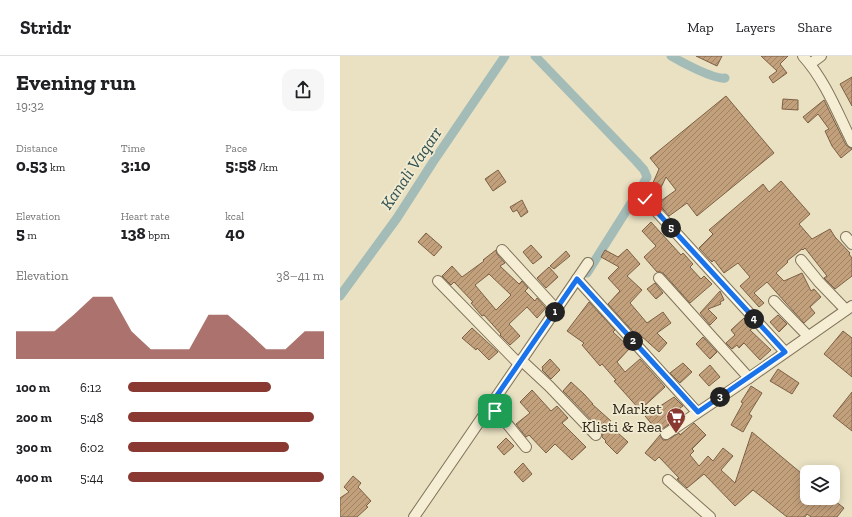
<!DOCTYPE html>
<html lang="en">
<head>
<meta charset="utf-8">
<style>
	:root { --surface:#fff; --page:#f6f6f6; --text:#202124; --muted:#757577; --line:#e0e0e0; --accent:#893932 }
	body { margin:0; font-family:"Zilla Slab",serif; background:var(--page); color:var(--text); height:100vh; display:flex; flex-direction:column; font-size:15px; white-space:nowrap }
	* { box-sizing:border-box; margin:0 }
	p { font-size:13px; color:var(--muted) }
	.icon { flex:none; width:22px; height:22px; fill:none; stroke:currentColor; stroke-width:2; stroke-linecap:round; stroke-linejoin:round }
	.map { position:relative; flex:1; overflow:hidden }
	.panel { display:flex; flex-direction:column; background:var(--surface); width:340px }
	.panel>* { flex:none }
	.fabs { position:absolute; left:460px; top:409px; display:grid; gap:8px }
	.fabs a { display:grid; place-items:center; width:40px; height:40px; border-radius:8px; background:var(--surface); box-shadow:0 2px 10px #0003; font-size:20px }
	.pin { position:absolute; display:grid; place-items:center; width:34px; height:34px; color:#fff; margin:-17px; border-radius:8px; box-shadow:0 2px 6px #0006 }
	.km { position:absolute; width:20px; height:20px; margin:-10px; border-radius:50%; background:#222; color:#fff; font-size:11px; line-height:20px; text-align:center }
	.round { display:grid; place-items:center; flex:none; width:42px; height:42px; border-radius:12px; background:var(--page) }
	.summary { display:flex; align-items:center; justify-content:space-between; height:68px; padding:0 16px }
	h1 { font-size:22px; font-weight:800; line-height:30px }
	.metrics { display:grid; grid-template-columns:repeat(3,1fr); gap:6px; height:68px; padding:4px 16px }
	.metrics div { display:grid; align-content:center }
	.metrics b { font-size:17px; font-weight:800 }
	.metrics small { font-size:11px; font-weight:400 }
	.metrics p { font-size:11px }
	.chart { height:112px; padding:8px 16px }
	.chart p { display:flex; justify-content:space-between }
	.chart svg { width:100%; height:72px; margin-top:4px; fill:var(--accent); opacity:.7 }
	ul { padding:0 16px; list-style:none; font-size:13px }
	li { display:grid; grid-template-columns:64px 48px 1fr; align-items:center; height:30px }
	li i { height:10px; border-radius:5px; background:var(--accent) }
	header { display:flex; align-items:center; gap:24px; box-sizing:border-box; height:56px; padding:0 20px; background:var(--surface); border-bottom:1px solid var(--line) }
	header strong { font-size:19px }
	nav { display:flex; gap:22px; margin-inline-start:auto; font-size:14px }
	main { display:flex; flex:1; min-height:0 }
	.map>svg:first-child { display:block }
	.lines { fill:none; stroke-linecap:round; stroke-linejoin:round }
	.canal { stroke:#a4bcb7; stroke-width:9 }
	.building { fill:url(#building-hatch); stroke:#7d6044; fill-rule:evenodd }
	.minor-casing { stroke:#81735b; stroke-width:12 }
	.minor { stroke:#f5eed5; stroke-width:10 }
	.route-casing { stroke:#fff; stroke-width:8 }
	.route { stroke:#1a73e8; stroke-width:5 }
	.labels { text-anchor:middle; stroke-width:3.5; stroke-linejoin:round; paint-order:stroke }
	.poi-label { font-size:16px; fill:#322a1e; stroke:#f1ebd1; text-anchor:end }
	.water-label { font-size:17px; font-style:italic; fill:#2f4f50; stroke:#f1ebd1 }
</style>
</head>
<body>
<header>
<strong>Stridr</strong>
<nav><a>Map</a><a>Layers</a><a>Share</a></nav>
</header>
<main>
<section class="panel">
<div class="summary"><div><h1>Evening run</h1><p>19:32</p></div><a class="round"><svg class="icon" aria-label="share" viewBox="0 0 24 24"><path d="M12 15V3M7 8l5-5 5 5M5 13v7h14v-7"/></svg></a></div>
<div class="metrics">
<div><p>Distance</p><b>0.53<small> km</small></b></div>
<div><p>Time</p><b>3:10</b></div>
<div><p>Pace</p><b>5:58<small> /km</small></b></div>
</div>
<div class="metrics">
<div><p>Elevation</p><b>5<small> m</small></b></div>
<div><p>Heart rate</p><b>138<small> bpm</small></b></div>
<div><p>kcal</p><b>40</b></div>
</div>
<div class="chart"><p><span>Elevation</span>38–41 m</p>
<svg viewBox="0 0 160 44" preserveAspectRatio="none"><path d="M0 44V27L10 27L20 27L30 17L40 6L50 6L60 27L70 38L80 38L90 38L100 17L110 17L120 27L130 38L140 38L150 27L160 27V44z"/></svg>
</div>
<ul>
<li><b>100 m</b>6:12<i style="width:73%"></i></li>
<li><b>200 m</b>5:48<i style="width:95%"></i></li>
<li><b>300 m</b>6:02<i style="width:82%"></i></li>
<li><b>400 m</b>5:44<i style="width:100%"></i></li>
</ul>
</section>
<div class="map">
<svg width="512" height="461" viewBox="0 0 512 461">
	<defs>
		<pattern id="building-hatch" width="6" height="6" patternUnits="userSpaceOnUse"><rect width="6" height="6" fill="#c3a07c"/><path d="M-1 1l2-2M0 6l6-6M5 7l2-2" fill="none" stroke="#9f8365"/></pattern>
	</defs>
	<rect width="100%" height="100%" fill="#e9e1c2"/>
	<g class="lines">
		<g class="canal">
			<path d="M195 0 296 105 304 114 307 121 302 130 247 217"/>
			<path d="M331 0C341 6 375 24 385 22"/>
			<path d="M0 240 57 162 93 106 165 0"/>
		</g>
	</g>
	<g class="building">
		<path d="M356 0H382L377 10Z"/>
		<path d="M421 0H448L440 8 447 17 433 27 429 21 437 15Z"/>
		<path d="M512 21V50L500 28Z"/>
		<path d="M386 40 434 97 357 160 347 147 329 160 318 147 336 134 326 121 315 144 306 137 310 128 312 129 319 113 310 102Z"/>
		<path d="M443 43 458 44V54L442 53Z"/>
		<path d="M484 44 506 89 512 93 501 102 492 90 485 75 489 73 478 58 468 67 463 61Z"/>
		<path d="M158 114 166 126 153 135 145 123Z"/>
		<path d="M441 125 470 158 459 168 472 183 490 173 495 181 510 197 509 198 512 202V220L495 233 484 222 487 220 465 192 463 194 462 193 447 205 448 206 436 217 444 225 462 217 471 235 474 233 481 241 470 251 475 257 464 267 427 226 414 237 424 247 419 251 400 230 410 221 398 207 384 217 374 204 372 206 359 192 373 178 369 174 423 128 429 136Z"/>
		<path d="M182 144 188 156 181 161 177 154 173 156 170 151Z"/>
		<path d="M311 166 341 199 343 197 353 208 350 211 361 223 364 220 372 228 350 247 324 218 321 216H317L304 201 316 190 302 175Z"/>
		<path d="M86 177 102 191 94 200 78 186Z"/>
		<path d="M191 189 202 201 193 208 183 196Z"/>
		<path d="M287 193 300 208 287 220 302 234 290 247 307 267 323 256 331 267 317 277 327 287 319 296 300 279 298 281 268 248 280 235 268 222 279 211 261 201 265 194 278 201Z"/>
		<path d="M156 194 157 198 165 207 160 210 179 228 182 225 188 232 185 235 195 245 197 242 206 252 197 262 187 251 169 268 180 280 170 289 160 279 161 278 144 259 142 260 131 247 133 246 114 226 111 229 102 220 112 210 122 221 144 205 143 204ZM149 218 171 239 156 254 135 229Z"/>
		<path d="M226 195 230 200 214 213 210 210Z"/>
		<path d="M209 211 218 221 206 232 197 222Z"/>
		<path d="M315 227 323 237 316 243 307 233Z"/>
		<path d="M380 235 384 244 380 246 381 248 368 253 377 262 370 269 360 257Z"/>
		<path d="M249 246 275 274 273 276 290 292 277 306 285 316 300 303 325 331 300 354 274 325 276 324 262 308 260 310 242 289 244 287 227 275Z"/>
		<path d="M438 259 447 268 439 276 430 266Z"/>
		<path d="M404 262 413 272 410 274 431 294 420 304 404 287 399 292 397 289 392 293 386 287 395 279 391 274Z"/>
		<path d="M132 272 158 296 149 304 137 292 136 294 122 282Z"/>
		<path d="M503 275 512 282V321L484 298Z"/>
		<path d="M363 281 377 296 370 303 356 288Z"/>
		<path d="M210 303 220 314 211 323 202 314 203 313 202 311Z"/>
		<path d="M343 307 352 316 340 327 330 317Z"/>
		<path d="M370 309 380 321 369 330 359 319Z"/>
		<path d="M438 313 459 327 452 338 430 325Z"/>
		<path d="M231 326 244 338 253 348H252L271 365 268 368 288 386 277 398 265 386 266 385 262 381V378L261 374 223 335Z"/>
		<path d="M411 330 422 337 409 358 412 360 403 376 391 369 403 347 401 346Z"/>
		<path d="M192 334 211 355 217 350 228 362 222 367 246 391 232 404 215 388 206 397 189 379 186 381 176 368 190 357 180 346Z"/>
		<path d="M512 336V375L493 360Z"/>
		<path d="M334 341 343 350 340 352 344 358 322 373 320 378 305 360Z"/>
		<path d="M354 367 366 379 352 393 354 395 350 399 359 410 368 400 373 405 383 392 393 400 381 414 395 427 412 376 467 422V442H491L504 452 497 461H471L467 458 465 461H447L413 434 395 450 364 418 347 432 337 423 339 422 319 401 315 405 305 397 320 379 323 384H327L339 377 340 379Z"/>
		<path d="M166 382 174 390 164 399 157 391Z"/>
		<path d="M183 407 192 418 183 426 174 416Z"/>
		<path d="M13 420 21 427 18 431 31 445 26 450 28 451 17 461H0V442L9 436 4 431Z"/>
	</g>
	<g class="lines">
		<defs>
			<g id="minor">
				<path d="M463 0C485 24 498 58 512 86"/>
				<path d="M470 8 481 0"/>
				<path d="M305 143 445 296"/>
				<path d="M506 181 512 188"/>
				<path d="M162 194 216 253"/>
				<path d="M461 204 479 226 506 254"/>
				<path d="M319 222 409 322"/>
				<path d="M237 223 357 356"/>
				<path d="M98 225 179 308"/>
				<path d="M434 245 468 280"/>
				<path d="M181 304 209 330 256 379"/>
				<path d="M149 351 160 359 186 391"/>
				<path d="M326 378 409 322 512 250"/>
				<path d="M328 424 370 461"/>
				<path d="M74 461 248 207"/>
			</g>
		</defs>
		<use href="#minor" class="minor-casing"/>
		<use href="#minor" class="minor"/>
	</g>
	<g class="lines">
		<defs>
			<path id="route" d="M155 355 149 351 237 223 358 356 445 296 305 143"/>
		</defs>
		<use href="#route" class="route-casing"/>
		<use href="#route" class="route"/>
	</g>
	<defs>
		<symbol id="supermarket-pin" viewBox="-11 -11 22 30"><path d="M0 17L-7.5 6A9.5 9.5 0 1 1 7.5 6Z" fill="#893932" stroke="#f1ebd1"/><path d="M-6-5.5h2.5l.6 2H6L4.5 2H-2.5L-4.4-4H-6ZM-1.5 3.2a1.3 1.3 0 1 0 .1 0ZM3 3.2a1.3 1.3 0 1 0 .1 0Z" fill="#fff"/></symbol>
	</defs>
	<g fill-rule="evenodd">
		<use href="#supermarket-pin" x="325" y="350" width="22" height="30"/>
	</g>
	<g class="labels">
		<g class="poi-label">
			<text x="322" y="358">Market<tspan x="322" dy="18">Klisti &amp; Rea</tspan></text>
		</g>
		<g class="water-label">
			<text transform="translate(71 112) rotate(-56)" y="6">Kanali Vaqarr</text>
		</g>
	</g>
</svg>
<div class="fabs">
<a><svg class="icon" aria-label="layers" viewBox="0 0 24 24"><path d="M12 4l9 5-9 5-9-5zM3 14l9 5 9-5"/></svg></a>
</div>
<div class="pin" style="left:155px;top:355px;background:#1e9e55"><svg class="icon" aria-label="arrive" viewBox="0 0 24 24"><path d="M6 21V4h12l-3 4 3 4H6"/></svg></div>
<div class="pin" style="left:305px;top:143px;background:#d93025"><svg class="icon" aria-label="check" viewBox="0 0 24 24"><path d="M5 12l5 5 9-10"/></svg></div>
<b class="km" style="left:215px;top:256px">1</b>
<b class="km" style="left:293px;top:285px">2</b>
<b class="km" style="left:380px;top:341px">3</b>
<b class="km" style="left:414px;top:263px">4</b>
<b class="km" style="left:331px;top:172px">5</b>
</div>
</main>
</body>
</html>
